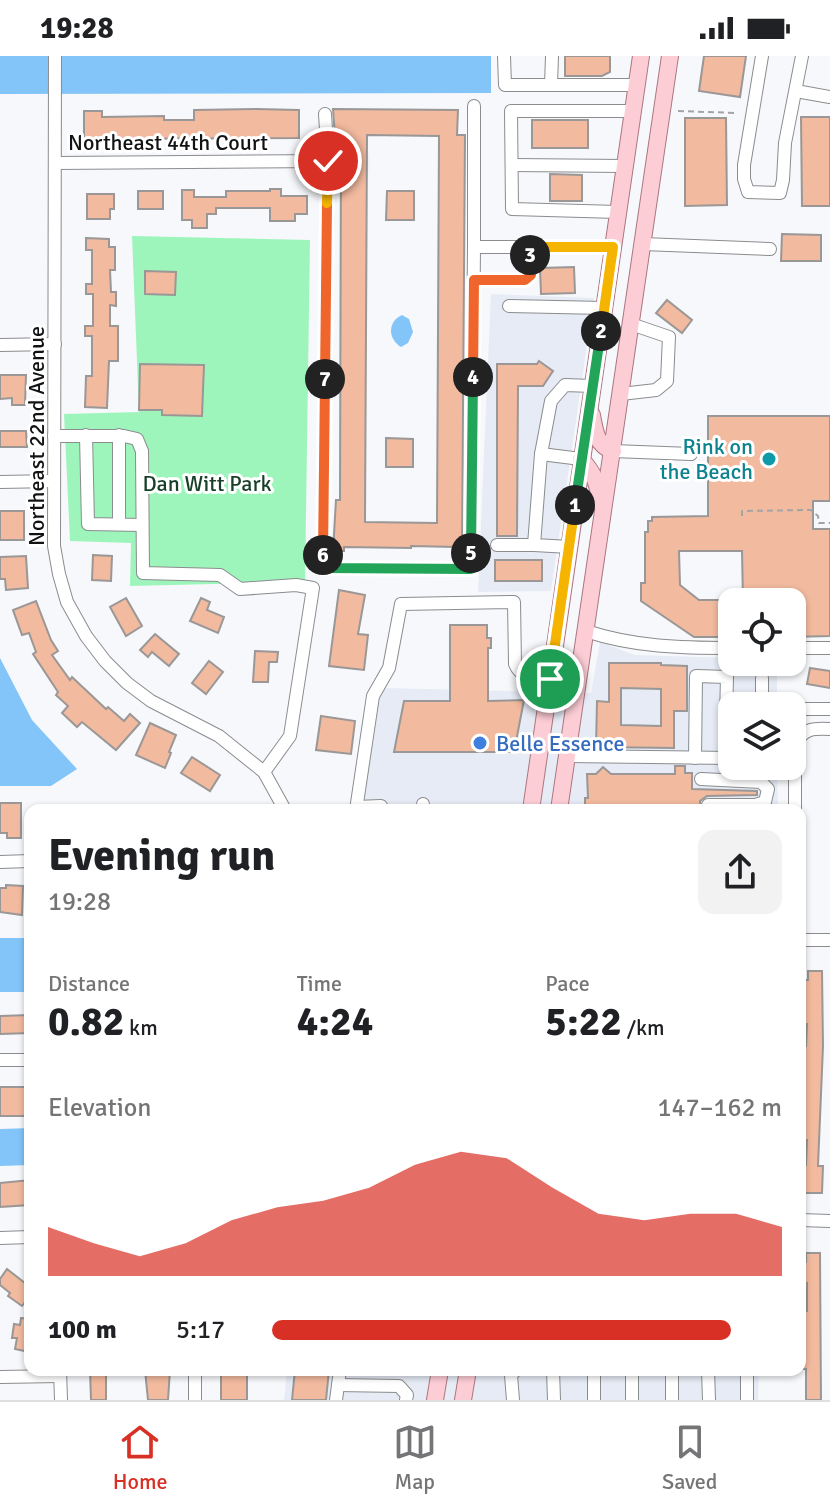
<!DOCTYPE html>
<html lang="en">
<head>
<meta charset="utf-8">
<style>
	:root { --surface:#fff; --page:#f2f2f2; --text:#202124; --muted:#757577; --line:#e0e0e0; --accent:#d93025 }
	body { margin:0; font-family:Signika,sans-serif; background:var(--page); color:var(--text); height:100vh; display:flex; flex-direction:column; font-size:30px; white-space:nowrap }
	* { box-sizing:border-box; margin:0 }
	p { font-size:26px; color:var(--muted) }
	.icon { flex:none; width:44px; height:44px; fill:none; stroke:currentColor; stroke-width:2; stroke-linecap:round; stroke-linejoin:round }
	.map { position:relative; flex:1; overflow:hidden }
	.panel { position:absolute; left:24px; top:748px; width:782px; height:572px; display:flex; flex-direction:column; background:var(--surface); border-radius:16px; box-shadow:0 2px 6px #0004 }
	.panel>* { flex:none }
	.controls { position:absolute; left:718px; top:532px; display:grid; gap:16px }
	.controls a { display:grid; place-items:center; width:88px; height:88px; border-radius:16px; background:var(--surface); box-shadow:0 2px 6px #0004; font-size:40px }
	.pin { position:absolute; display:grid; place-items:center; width:68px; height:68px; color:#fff; margin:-34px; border:4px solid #fff; border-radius:50%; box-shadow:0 2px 8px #0007 }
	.km { position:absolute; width:40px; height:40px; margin:-20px; border-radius:50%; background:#222; color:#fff; font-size:22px; line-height:40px; text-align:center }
	.round { display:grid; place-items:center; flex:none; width:84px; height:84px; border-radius:16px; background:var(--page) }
	.overview { display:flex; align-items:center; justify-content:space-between; height:136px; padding:0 24px }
	h1 { font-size:44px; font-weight:800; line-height:60px }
	.stats { display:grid; grid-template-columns:repeat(3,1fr); gap:12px; height:136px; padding:8px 24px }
	.stats div { display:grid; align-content:center }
	.stats b { font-size:40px; font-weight:800 }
	.stats small { font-size:22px; font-weight:400 }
	.stats p { font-size:22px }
	.chart { height:224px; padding:16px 24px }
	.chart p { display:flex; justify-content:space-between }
	.chart svg { width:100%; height:144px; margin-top:8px; fill:var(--accent); opacity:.7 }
	ul { padding:0 24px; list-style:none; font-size:26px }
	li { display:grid; grid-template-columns:128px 96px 1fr; align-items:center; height:60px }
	li i { height:20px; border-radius:10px; background:var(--accent) }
	.status { display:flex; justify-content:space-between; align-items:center; height:56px; padding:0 40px; background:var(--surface); direction:ltr }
	.status svg { height:22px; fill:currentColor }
	.tabs { display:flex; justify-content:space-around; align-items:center; height:112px; border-top:2px solid var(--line); background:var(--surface); font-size:22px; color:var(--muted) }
	.tabs a { display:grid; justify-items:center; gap:4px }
	.tabs .current { color:var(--accent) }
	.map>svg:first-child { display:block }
	.built { fill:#e6ebf5 }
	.green { fill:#9ef5bb }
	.water { fill:#83c5f9 }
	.building { fill:#f2ba9f; stroke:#9a9796; stroke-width:2; fill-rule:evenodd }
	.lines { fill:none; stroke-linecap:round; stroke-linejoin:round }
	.minor-casing { stroke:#8a8c8e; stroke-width:14 }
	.major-casing { stroke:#aa7680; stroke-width:18 }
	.path { stroke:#a3a4a6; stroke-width:2; stroke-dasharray:6 4; stroke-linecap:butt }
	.minor { stroke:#fff; stroke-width:12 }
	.major { stroke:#fdcdd6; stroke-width:16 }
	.split-1-casing { stroke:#fff; stroke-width:16 }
	.split-2-casing { stroke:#fff; stroke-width:16 }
	.split-3-casing { stroke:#fff; stroke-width:16 }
	.split-4-casing { stroke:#fff; stroke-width:16 }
	.split-5-casing { stroke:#fff; stroke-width:16 }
	.split-6-casing { stroke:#fff; stroke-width:16 }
	.split-7-casing { stroke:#fff; stroke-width:16 }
	.split-8-casing { stroke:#fff; stroke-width:16 }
	.split-9-casing { stroke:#fff; stroke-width:16 }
	.split-1 { stroke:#f5b400; stroke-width:10 }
	.split-2 { stroke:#22a559; stroke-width:10 }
	.split-3 { stroke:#f5b400; stroke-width:10 }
	.split-4 { stroke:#f0652b; stroke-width:10 }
	.split-5 { stroke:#22a559; stroke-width:10 }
	.split-6 { stroke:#22a559; stroke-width:10 }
	.split-7 { stroke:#f0652b; stroke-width:10 }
	.split-8 { stroke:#f0652b; stroke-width:10 }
	.split-9 { stroke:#f5b400; stroke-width:10 }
	.culture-dot { fill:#0f9aa8; stroke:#fff; stroke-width:3 }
	.shop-dot { fill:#3f7fe0; stroke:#fff; stroke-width:3 }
	.labels { text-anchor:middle; stroke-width:6; stroke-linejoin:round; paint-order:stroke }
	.street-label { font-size:22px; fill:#111213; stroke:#fff }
	.culture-label { font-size:22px; fill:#0d838f; stroke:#fff; text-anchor:end }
	.park-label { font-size:22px; fill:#183f27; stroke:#fff }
	.shop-label { font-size:22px; fill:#366cbe; stroke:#fff; text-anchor:start }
</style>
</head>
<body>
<div class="status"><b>19:28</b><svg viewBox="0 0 49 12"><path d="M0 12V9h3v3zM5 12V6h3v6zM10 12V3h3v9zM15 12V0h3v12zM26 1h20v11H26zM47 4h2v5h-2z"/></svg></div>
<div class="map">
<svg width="830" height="1344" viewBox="0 0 830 1344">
	<rect width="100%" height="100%" fill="#f7f8fb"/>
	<g class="built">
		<path d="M491 238 594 242 551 535 478 536Z"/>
		<path d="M600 586 635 599 732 602V606H777V650H732V710H777L778 754H359L376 643 383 632 591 637Z"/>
		<path d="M287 1314H759L758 1344H284Z"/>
	</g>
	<path class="green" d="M132 180 310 184 305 526 130 530 131 487 70 485 64 358 139 356Z"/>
	<g class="water">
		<path d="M0 0H491V37L0 38Z"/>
		<path d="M402 259 409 263 413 276 408 287 401 291C388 283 387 266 402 259Z"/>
		<path d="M0 602 32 664 77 713 51 730H0Z"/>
		<rect x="0" y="882" width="30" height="54"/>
		<path d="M30 1072V1109L0 1110V1073Z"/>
	</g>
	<g class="building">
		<path d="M565 0H610V16L602 20H565Z"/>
		<path d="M704 0H746L740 41 699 35Z"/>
		<path d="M256 53 299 54V82L84 83V55H102V61L164 60V64H194V54Z"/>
		<path d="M333 53 458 54 457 79H465L462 494H455V491L411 490V492L344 491V495H333L336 444H340L341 81H335ZM367 79 439 80 437 467 365 466Z"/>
		<path d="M801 61H830V150H802Z"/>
		<path d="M685 62H726L727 149 685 150Z"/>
		<rect x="532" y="64" width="56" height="28"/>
		<path d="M550 118 582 119V145H550Z"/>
		<path d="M270 133H281V140H307V158H295V165H270V152H216V158H207V172H192V164H182V134H194V141H226V135H270Z"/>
		<rect x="138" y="135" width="25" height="18"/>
		<path d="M387 135H414V164H386Z"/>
		<path d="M87 138H114V153H110V163H87Z"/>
		<path d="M782 178 821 179V205H781Z"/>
		<path d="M86 182 109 183V191H115V214H110L111 236H116V250L110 249V270H118V305H109L107 352 85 351 86 320H92V280H85V270H93V238H86V228H92V194H86Z"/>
		<path d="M574 211 575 237 541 238 540 212Z"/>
		<path d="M145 215 176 216 175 239 145 238Z"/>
		<path d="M667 244 692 264 682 277 656 257Z"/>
		<path d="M539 305 553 315 543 330H518L517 480H497V308H537Z"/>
		<path d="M140 308 204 309 202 360 162 359V354H139Z"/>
		<path d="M0 319H26L25 349H12V342L0 343Z"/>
		<path d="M708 360H830V445H813V473H830V580L792 581V546H743L742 495H679L680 529 699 544H732V581H694L641 545V527H645V476H648V465H652V461L708 460Z"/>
		<path d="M0 375H26L27 391H0Z"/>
		<path d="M386 382 413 383V411H386Z"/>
		<rect x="0" y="455" width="24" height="29"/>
		<path d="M93 499 112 500 111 525 92 524Z"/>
		<path d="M26 500 28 532 6 534 5 523H0V501Z"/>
		<rect x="495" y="504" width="47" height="21"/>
		<path d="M339 534 365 539 358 578 368 579 364 614 329 610Z"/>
		<path d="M126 542 142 570 126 580 110 551Z"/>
		<path d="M201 542 210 546 207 554 224 561 218 577 190 565Z"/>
		<path d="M36 545 51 584 58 595 52 599 70 624 72 621 106 653 108 651 124 665 130 658 140 667 116 694 82 666 77 671 62 657 68 650 56 639 58 636 33 598 36 596 29 577 22 579 13 554Z"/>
		<path d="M450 569H487V582H491V592H488V645L524 644 514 696H394L404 645H450Z"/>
		<path d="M155 578 179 598 169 610 152 596 148 601 140 594Z"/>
		<path d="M255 595 278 596 277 606H269L268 626H253Z"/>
		<path d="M209 605 223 616 206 638 192 627Z"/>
		<path d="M609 607H661V609L687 610V655H674V692L596 691 597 645 609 646ZM621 632 661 633V670L621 669Z"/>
		<path d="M810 612 830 615V632L807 628Z"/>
		<path d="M321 660 355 665 351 698 316 694Z"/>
		<path d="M150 667 176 679 169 696 171 697 165 712 136 699Z"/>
		<path d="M192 701 220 719 210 735 181 717Z"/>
		<path d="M675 710H685V717H692V733L757 735V739L707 740 700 745 701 754H585V742H588L587 718H596L603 711 611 718H675Z"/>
		<path d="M0 747H21V782H7V777H0Z"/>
		<path d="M6 829 23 830 22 859 0 856V832H6Z"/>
		<path d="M808 915H822L823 990 818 1110H823L822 1137H805V1119H801L802 1109H806L807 1084H800V1071L804 1072V1019H802V990H806L807 968H800V950H802V924H808Z"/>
		<path d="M30 959V977L0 978V960Z"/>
		<rect x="0" y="1031" width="27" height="29"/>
		<path d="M30 1124V1149L0 1151V1127Z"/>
		<path d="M806 1197H820L821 1344H806V1313H800V1281H803L804 1255H807V1227L800 1228V1206H806Z"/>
		<path d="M7 1213 30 1231V1240L22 1250 8 1240 10 1237 0 1229V1223Z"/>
		<path d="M21 1262 30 1263 29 1296 15 1293 17 1282H12L14 1268 20 1269Z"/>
		<path d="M90 1314H106V1344H91Z"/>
		<path d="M145 1314H170L168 1344H148Z"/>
		<rect x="221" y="1314" width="26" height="30"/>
		<path d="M295 1314H329L326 1344H292Z"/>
	</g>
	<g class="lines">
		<defs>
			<g id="minor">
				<path d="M55 0 54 490 59 518 67 546 86 580 105 605 127 627 151 645 219 680 264 716 285 754"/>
				<path d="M504 0 505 29H637"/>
				<path d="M762 0 744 109V123L748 136 780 137 783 124 785 87 802 0"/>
				<path d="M551 29 552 0"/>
				<path d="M796 35 830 41"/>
				<path d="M474 50V191"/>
				<path d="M325 58 328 105 323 512 471 513 474 191H613"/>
				<path d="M55 107 328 105"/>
				<path d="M512 109 625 110"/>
				<path d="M618 156 512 153 511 55H633"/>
				<path d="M643 188 770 193"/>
				<path d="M474 224H525L531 219 530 191"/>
				<path d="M509 250 604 252"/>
				<path d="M0 289 55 288"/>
				<path d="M621 338 656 334 667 325 669 281 631 268"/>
				<path d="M86 379 88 468 142 469"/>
				<path d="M54 380H124L137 383 142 395 143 517 220 519 240 533 296 529 313 532 290 680 264 716"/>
				<path d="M613 395 691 398"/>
				<path d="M541 398 581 403"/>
				<path d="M0 426 54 425"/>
				<path d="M119 468V379"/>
				<path d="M497 489H534"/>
				<path d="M570 491 534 489 541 398 551 345 565 329 593 330"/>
				<path d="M586 575C634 591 682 592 732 592"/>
				<path d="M792 592H830"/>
				<path d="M762 650V622"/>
				<path d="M792 653H830"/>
				<path d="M567 700 732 702"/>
				<path d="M695 702 696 620 727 621 725 702"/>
				<path d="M701 723 761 726 768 733 765 746 755 749H708"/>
				<path d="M423 748V754"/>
				<path d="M356 751 381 750"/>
				<path d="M356 754 373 640 389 612 401 548 514 546 515 608C521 623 536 621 550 623"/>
				<path d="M795 754V688C804 672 814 672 830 673"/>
				<path d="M0 806 30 805"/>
				<path d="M800 884H830"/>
				<path d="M0 1004H30"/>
				<path d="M800 1164 830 1165"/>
				<path d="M0 1182 30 1181"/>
				<path d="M60 1314 61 1344"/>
				<path d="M195 1314V1344"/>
				<path d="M553 1314 554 1344"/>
				<path d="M632 1314V1344"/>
				<path d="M672 1314V1344"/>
				<path d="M708 1314 709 1344"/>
				<path d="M747 1314V1344"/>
				<path d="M0 1321 60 1320"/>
				<path d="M338 1329 399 1330 407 1339 406 1344"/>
				<path d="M336 1344 340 1314"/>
				<path d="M513 1344 511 1319 516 1314"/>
				<path d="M594 1344V1314"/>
			</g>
			<g id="major">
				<path d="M592 359C595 375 596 389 613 395"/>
				<path d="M581 403C594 417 598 427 600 446"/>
				<path d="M531 754 641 0"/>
				<path d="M559 754 670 0"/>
				<path d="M435 1344 440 1314"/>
				<path d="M463 1344 468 1314"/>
			</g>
		</defs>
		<use href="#minor" class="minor-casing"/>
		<use href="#major" class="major-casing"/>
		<g class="path">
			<path d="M678 55 737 57"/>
			<path d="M742 460V455L811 454 818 460 819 467H830"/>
		</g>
		<use href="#minor" class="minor"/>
		<use href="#major" class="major"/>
	</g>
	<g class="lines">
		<defs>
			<path id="split-1" d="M550 623 575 449"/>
			<path id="split-2" d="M575 449 601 275"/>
			<path id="split-3" d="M530 199V191H613L601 275"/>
			<path id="split-4" d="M473 321 474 224H525L531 219 530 199"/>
			<path id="split-5" d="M471 497 473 321"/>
			<path id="split-6" d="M323 499V512L471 513V497"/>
			<path id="split-7" d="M323 499 325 323"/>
			<path id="split-8" d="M325 323 327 147"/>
			<path id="split-9" d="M327 147 328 105"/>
		</defs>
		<use href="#split-1" class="split-1-casing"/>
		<use href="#split-2" class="split-2-casing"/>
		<use href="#split-3" class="split-3-casing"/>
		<use href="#split-4" class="split-4-casing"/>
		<use href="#split-5" class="split-5-casing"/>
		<use href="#split-6" class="split-6-casing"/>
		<use href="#split-7" class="split-7-casing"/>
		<use href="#split-8" class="split-8-casing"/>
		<use href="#split-9" class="split-9-casing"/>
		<use href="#split-1" class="split-1"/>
		<use href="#split-2" class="split-2"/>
		<use href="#split-3" class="split-3"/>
		<use href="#split-4" class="split-4"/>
		<use href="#split-5" class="split-5"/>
		<use href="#split-6" class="split-6"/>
		<use href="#split-7" class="split-7"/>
		<use href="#split-8" class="split-8"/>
		<use href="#split-9" class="split-9"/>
	</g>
	<circle class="culture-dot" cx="769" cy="403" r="8"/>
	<circle class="shop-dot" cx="480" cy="687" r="8"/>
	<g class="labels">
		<g class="street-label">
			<text x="168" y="94">Northeast 44th Court</text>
			<text transform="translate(36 380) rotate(-90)" y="8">Northeast 22nd Avenue</text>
		</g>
		<g class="culture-label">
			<text x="753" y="398">Rink on<tspan x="753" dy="25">the Beach</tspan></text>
		</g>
		<g class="park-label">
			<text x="207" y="435">Dan Witt Park</text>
		</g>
		<g class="shop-label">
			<text x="496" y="695">Belle Essence</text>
		</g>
	</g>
</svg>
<div class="controls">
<a><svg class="icon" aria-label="locate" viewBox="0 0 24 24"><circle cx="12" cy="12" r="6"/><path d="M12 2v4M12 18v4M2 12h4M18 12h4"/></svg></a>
<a><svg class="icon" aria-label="layers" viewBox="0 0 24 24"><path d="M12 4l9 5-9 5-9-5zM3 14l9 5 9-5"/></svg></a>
</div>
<div class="pin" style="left:550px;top:623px;background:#1e9e55"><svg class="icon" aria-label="arrive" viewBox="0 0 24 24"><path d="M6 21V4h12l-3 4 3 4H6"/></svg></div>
<div class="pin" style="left:328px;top:105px;background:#d93025"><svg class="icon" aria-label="check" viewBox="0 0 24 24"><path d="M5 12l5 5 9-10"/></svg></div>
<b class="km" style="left:575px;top:449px">1</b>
<b class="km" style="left:601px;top:275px">2</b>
<b class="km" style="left:530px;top:199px">3</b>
<b class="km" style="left:473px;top:321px">4</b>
<b class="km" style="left:471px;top:497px">5</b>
<b class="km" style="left:323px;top:499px">6</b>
<b class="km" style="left:325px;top:323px">7</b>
<section class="panel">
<div class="overview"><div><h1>Evening run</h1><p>19:28</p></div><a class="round"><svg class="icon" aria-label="share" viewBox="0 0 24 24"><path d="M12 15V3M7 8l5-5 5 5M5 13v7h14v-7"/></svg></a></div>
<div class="stats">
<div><p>Distance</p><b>0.82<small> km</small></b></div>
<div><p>Time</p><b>4:24</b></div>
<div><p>Pace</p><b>5:22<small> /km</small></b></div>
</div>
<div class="chart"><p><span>Elevation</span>147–162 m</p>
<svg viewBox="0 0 160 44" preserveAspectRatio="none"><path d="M0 44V29L10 34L20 38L30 34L40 27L50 23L60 21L70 17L80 10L90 6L100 8L110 17L120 25L130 27L140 25L150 25L160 29V44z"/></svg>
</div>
<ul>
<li><b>100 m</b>5:17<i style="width:90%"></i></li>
</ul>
</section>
</div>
<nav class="tabs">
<a class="current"><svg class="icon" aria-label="home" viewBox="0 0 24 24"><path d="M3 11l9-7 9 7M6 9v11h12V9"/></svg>Home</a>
<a><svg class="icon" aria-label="map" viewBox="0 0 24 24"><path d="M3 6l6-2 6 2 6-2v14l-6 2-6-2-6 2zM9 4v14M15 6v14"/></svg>Map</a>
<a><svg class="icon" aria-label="saved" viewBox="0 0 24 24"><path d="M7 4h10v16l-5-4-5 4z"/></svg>Saved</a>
</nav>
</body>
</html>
